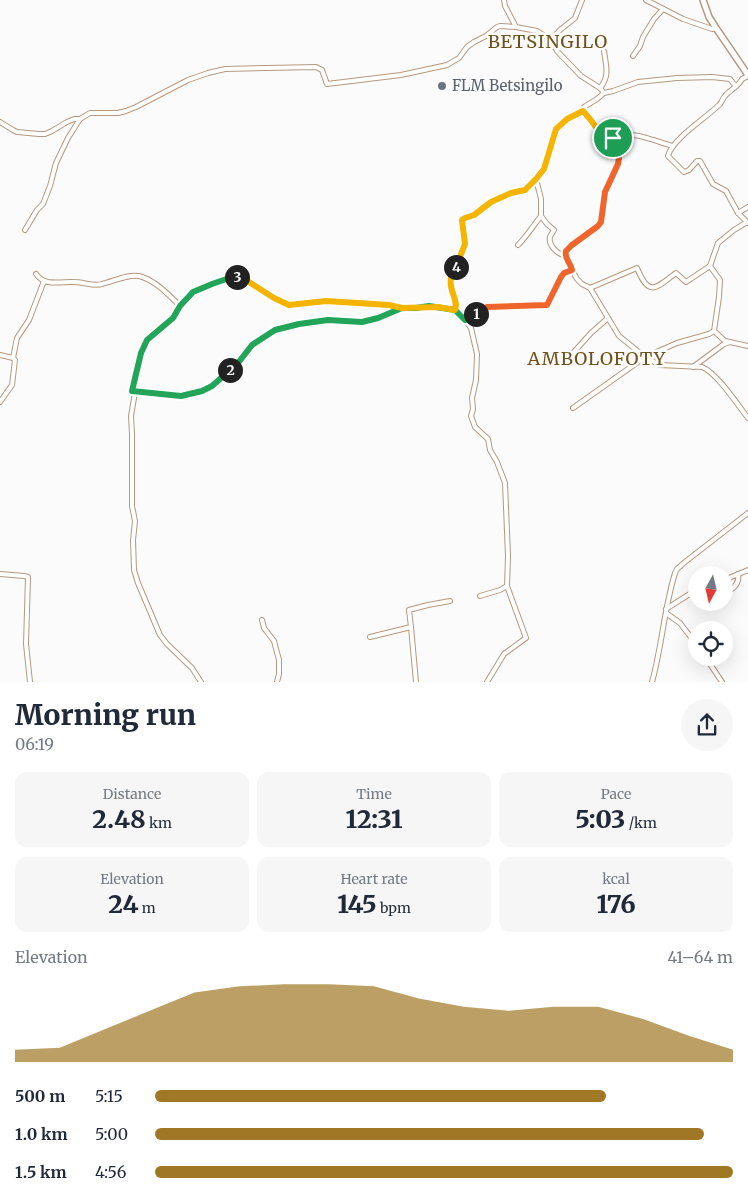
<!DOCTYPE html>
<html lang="en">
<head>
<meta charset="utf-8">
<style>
	:root { --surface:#fff; --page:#f6f6f7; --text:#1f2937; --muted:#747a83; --accent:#a07725 }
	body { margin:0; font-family:Merriweather,serif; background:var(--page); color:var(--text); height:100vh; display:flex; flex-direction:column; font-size:19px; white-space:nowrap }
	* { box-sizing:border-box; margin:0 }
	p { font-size:16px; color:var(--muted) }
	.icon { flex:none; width:28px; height:28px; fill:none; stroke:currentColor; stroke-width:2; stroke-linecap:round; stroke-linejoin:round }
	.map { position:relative; height:682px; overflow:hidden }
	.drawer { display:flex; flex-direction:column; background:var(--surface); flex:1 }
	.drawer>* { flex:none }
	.needle { width:32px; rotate:188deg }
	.buttons { position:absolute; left:688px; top:566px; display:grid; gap:10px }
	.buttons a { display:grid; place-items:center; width:45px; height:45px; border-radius:50%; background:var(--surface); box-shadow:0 5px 20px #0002; font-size:25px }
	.pin { position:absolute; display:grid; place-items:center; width:42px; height:42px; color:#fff; margin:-21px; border:2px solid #fff; border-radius:50%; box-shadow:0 1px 5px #0007 }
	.km { position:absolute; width:25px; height:25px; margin:-12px; border-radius:50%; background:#222; color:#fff; font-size:14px; line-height:25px; text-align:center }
	.round { display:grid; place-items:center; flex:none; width:52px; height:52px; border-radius:26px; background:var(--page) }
	.summary { display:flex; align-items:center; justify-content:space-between; height:85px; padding:0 15px }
	h1 { font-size:28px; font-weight:800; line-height:38px }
	.stats { display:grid; grid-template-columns:repeat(3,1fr); gap:8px; height:85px; padding:5px 15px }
	.stats div { display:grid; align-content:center; border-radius:12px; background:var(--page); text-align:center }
	.stats b { font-size:25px; font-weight:800 }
	.stats small { font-size:14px; font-weight:400 }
	.stats p { font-size:14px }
	.chart { height:140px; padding:10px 15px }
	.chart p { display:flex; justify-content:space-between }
	.chart svg { width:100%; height:90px; margin-top:5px; fill:var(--accent); opacity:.7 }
	ul { padding:0 15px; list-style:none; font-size:16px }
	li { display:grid; grid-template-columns:80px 60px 1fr; align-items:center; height:38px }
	li i { height:12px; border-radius:6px; background:var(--accent) }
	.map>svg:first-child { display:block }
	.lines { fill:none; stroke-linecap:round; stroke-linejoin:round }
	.minor-casing { stroke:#b5987f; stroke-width:6 }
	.tertiary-casing { stroke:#b5987f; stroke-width:8 }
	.minor { stroke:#fff; stroke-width:4 }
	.tertiary { stroke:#fff; stroke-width:5 }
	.split-1-casing { stroke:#fff; stroke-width:10 }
	.split-2-casing { stroke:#fff; stroke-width:10 }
	.split-3-casing { stroke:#fff; stroke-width:10 }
	.split-4-casing { stroke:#fff; stroke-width:10 }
	.split-5-casing { stroke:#fff; stroke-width:10 }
	.split-1 { stroke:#f0652b; stroke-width:6 }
	.split-2 { stroke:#22a559; stroke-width:6 }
	.split-3 { stroke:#22a559; stroke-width:6 }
	.split-4 { stroke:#f5b400; stroke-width:6 }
	.split-5 { stroke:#f5b400; stroke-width:6 }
	.worship-dot { fill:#6b7280; stroke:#fbfbfb; stroke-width:2 }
	.labels { text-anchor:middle; stroke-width:5; stroke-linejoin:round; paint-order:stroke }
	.worship-label { font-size:15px; fill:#5b616d; stroke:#fbfbfb; text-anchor:start }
	.quarter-label { font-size:18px; letter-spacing:1px; fill:#6f521b; stroke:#fbfbfb }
</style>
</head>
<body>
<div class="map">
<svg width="748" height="682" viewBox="0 0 748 682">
	<rect width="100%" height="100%" fill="#fbfbfb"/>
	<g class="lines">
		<defs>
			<g id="minor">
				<path d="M504 0 505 6 516 27 537 31 551 40 557 51 581 76 600 88 604 93 613 91 638 82 677 78 712 77 730 79 733 83 736 86"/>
				<path d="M646 0 683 19 712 29 716 28"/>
				<path d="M551 40 560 30 575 18 582 0"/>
				<path d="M633 56 640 46 643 37 654 19 663 9"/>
				<path d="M748 74 746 77 742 79C739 86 730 90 725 96 722 99 722 103 719 105 706 118 672 139 668 156L684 172 689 170 697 161H700L713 184 726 191 738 213 748 223"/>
				<path d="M600 88C610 76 606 66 604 51"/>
				<path d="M0 122 13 130 17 132 39 134H45L52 131 67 122 74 119H80L90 113H118L126 111 136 107 188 80 208 73 225 69 316 67 322 70 327 84 401 75 447 65 459 58 467 47 474 42 486 36 497 27 500 26 516 27"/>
				<path d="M613 138C631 129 654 141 673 146"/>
				<path d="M536 179 541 199V216L547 224 554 230C553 232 551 234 550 237 548 245 558 255 565 255L571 264 572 270 577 279 582 284 590 288 619 336 645 357 660 365 702 367C717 373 737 404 748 418"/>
				<path d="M738 213 748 207"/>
				<path d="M25 230 37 210 43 204 50 186 56 163 68 138 80 119"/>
				<path d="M518 245C527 236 533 226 541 216"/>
				<path d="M565 255V251L572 245 598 226 601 222C603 212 603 201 605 191 609 176 624 163 617 147 611 133 611 136 598 130L593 122 583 111"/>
				<path d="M710 266 720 280 719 297 714 331"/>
				<path d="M36 274C39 278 43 281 48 282 60 284 72 280 83 283 89 284 96 286 102 284 114 281 128 274 139 276 155 280 169 295 180 306"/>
				<path d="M590 288 637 268C649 297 655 289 676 273L686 282 710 266 718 243 734 230 747 222"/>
				<path d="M402 308 378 318 362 322 328 320 299 324 275 330 252 345 238 363 211 386 193 394 181 396 132 391 141 353 147 340 173 317 180 306 193 293 212 284 235 277 249 282 274 297 289 305 326 301 389 305 402 308H416L429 306 438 307 455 310 461 315 471 328 477 354 476 380 472 398 473 409 471 416 475 427 488 439 490 450 497 462 505 483 508 556 507 586 526 638 504 654 487 682"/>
				<path d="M455 310C458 301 449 291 450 280 452 270 463 256 465 244 465 236 462 228 462 221L465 218 474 215 491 202 511 193 525 190 536 179 543 169 557 129 567 119 583 111 584 107 597 99 604 93"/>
				<path d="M465 320 472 319 480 310 487 307 547 305 561 277 564 273 572 270"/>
				<path d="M0 355 13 358 15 360 12 385 0 402"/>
				<path d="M13 358 17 338 29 320 44 281"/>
				<path d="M564 363 591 333 608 318"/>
				<path d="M693 367 724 344 730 342"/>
				<path d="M135 392 131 416 132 434V506L135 521 133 540 134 570 138 583 160 635 167 644 192 668 201 682"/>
				<path d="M573 408 645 357 677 343 709 334 714 331 725 341 748 346"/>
				<path d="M0 574 24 576 28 577 26 644 30 682"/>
				<path d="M724 580 748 570"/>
				<path d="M724 593C732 590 740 585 738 574"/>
				<path d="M480 596 500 590 507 586"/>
				<path d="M666 609 696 590"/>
				<path d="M666 613 680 623 696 644"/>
				<path d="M262 620 264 628 274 641 279 660V674L277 682"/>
				<path d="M411 627 409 610 428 605 450 601"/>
				<path d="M370 637 411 627 416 682"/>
				<path d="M706 658 722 682"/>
				<path d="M652 682C662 646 664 609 675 573L677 569 685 562 748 513"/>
			</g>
			<path id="tertiary" d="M703 0 709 17 716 28 748 75"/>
		</defs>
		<use href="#minor" class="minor-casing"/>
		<use href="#tertiary" class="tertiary-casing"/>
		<use href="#minor" class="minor"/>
		<use href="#tertiary" class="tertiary"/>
	</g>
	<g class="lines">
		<defs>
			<path id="split-1" d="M476 314 480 310 487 307 547 305 561 277 564 273 572 270C570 261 564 259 566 251L572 245 598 226 601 222 605 192 618 164 619 158V153L613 138"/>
			<path id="split-2" d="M230 370 238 363 252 345 275 330 299 324 328 320 362 322 378 318 402 308H416L429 306 455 310 465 320 472 319 476 314"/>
			<path id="split-3" d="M230 370 212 386 202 391 181 396 132 391 141 353 147 340 173 318 180 306 193 292 212 284 235 276 237 277"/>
			<path id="split-4" d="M237 277 249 282 274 298 289 305 326 301 389 305 402 308 438 307 455 310C459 300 448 290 451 278 452 275 455 270 456 267"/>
			<path id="split-5" d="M456 267 465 244 462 220 465 218 474 215 491 202 511 193 525 190 536 179 544 169 556 129 567 119 583 111 590 119 598 130 605 132 613 138"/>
		</defs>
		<use href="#split-1" class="split-1-casing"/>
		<use href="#split-2" class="split-2-casing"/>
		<use href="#split-3" class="split-3-casing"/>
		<use href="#split-4" class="split-4-casing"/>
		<use href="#split-5" class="split-5-casing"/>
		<use href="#split-1" class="split-1"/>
		<use href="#split-2" class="split-2"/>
		<use href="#split-3" class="split-3"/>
		<use href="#split-4" class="split-4"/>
		<use href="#split-5" class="split-5"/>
	</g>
	<circle class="worship-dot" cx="442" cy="86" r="5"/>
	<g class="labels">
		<g class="worship-label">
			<text x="452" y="91">FLM Betsingilo</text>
		</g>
		<g class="quarter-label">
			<text x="548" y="48">BETSINGILO</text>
			<text x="597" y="365">AMBOLOFOTY</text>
		</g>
	</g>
</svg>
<div class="buttons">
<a><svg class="needle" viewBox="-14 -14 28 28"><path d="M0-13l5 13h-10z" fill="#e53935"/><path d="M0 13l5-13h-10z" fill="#747a83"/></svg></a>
<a><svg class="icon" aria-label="locate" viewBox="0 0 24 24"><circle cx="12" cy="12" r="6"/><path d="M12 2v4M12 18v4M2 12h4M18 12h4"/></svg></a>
</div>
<div class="pin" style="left:613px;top:138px;background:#1e9e55"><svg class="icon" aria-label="arrive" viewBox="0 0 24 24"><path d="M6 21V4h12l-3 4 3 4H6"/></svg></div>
<b class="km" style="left:476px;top:314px">1</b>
<b class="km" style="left:230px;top:370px">2</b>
<b class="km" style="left:237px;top:277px">3</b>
<b class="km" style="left:456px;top:267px">4</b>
</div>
<section class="drawer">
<div class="summary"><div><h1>Morning run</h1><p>06:19</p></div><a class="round"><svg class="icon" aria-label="share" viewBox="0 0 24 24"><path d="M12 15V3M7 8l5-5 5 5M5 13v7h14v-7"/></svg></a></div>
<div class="stats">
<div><p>Distance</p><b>2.48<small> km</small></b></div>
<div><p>Time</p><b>12:31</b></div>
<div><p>Pace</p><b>5:03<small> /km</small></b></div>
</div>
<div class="stats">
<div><p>Elevation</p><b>24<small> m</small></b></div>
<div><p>Heart rate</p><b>145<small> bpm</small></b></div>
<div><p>kcal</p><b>176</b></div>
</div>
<div class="chart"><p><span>Elevation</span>41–64 m</p>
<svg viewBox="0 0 160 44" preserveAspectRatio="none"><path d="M0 44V38L10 37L20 28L30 19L40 10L50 7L60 6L70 6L80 7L90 13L100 17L110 19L120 17L130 17L140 23L150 31L160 38V44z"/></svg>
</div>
<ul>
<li><b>500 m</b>5:15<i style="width:78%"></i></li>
<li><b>1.0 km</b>5:00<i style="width:95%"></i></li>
<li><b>1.5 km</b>4:56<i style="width:100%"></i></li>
</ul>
</section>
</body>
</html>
